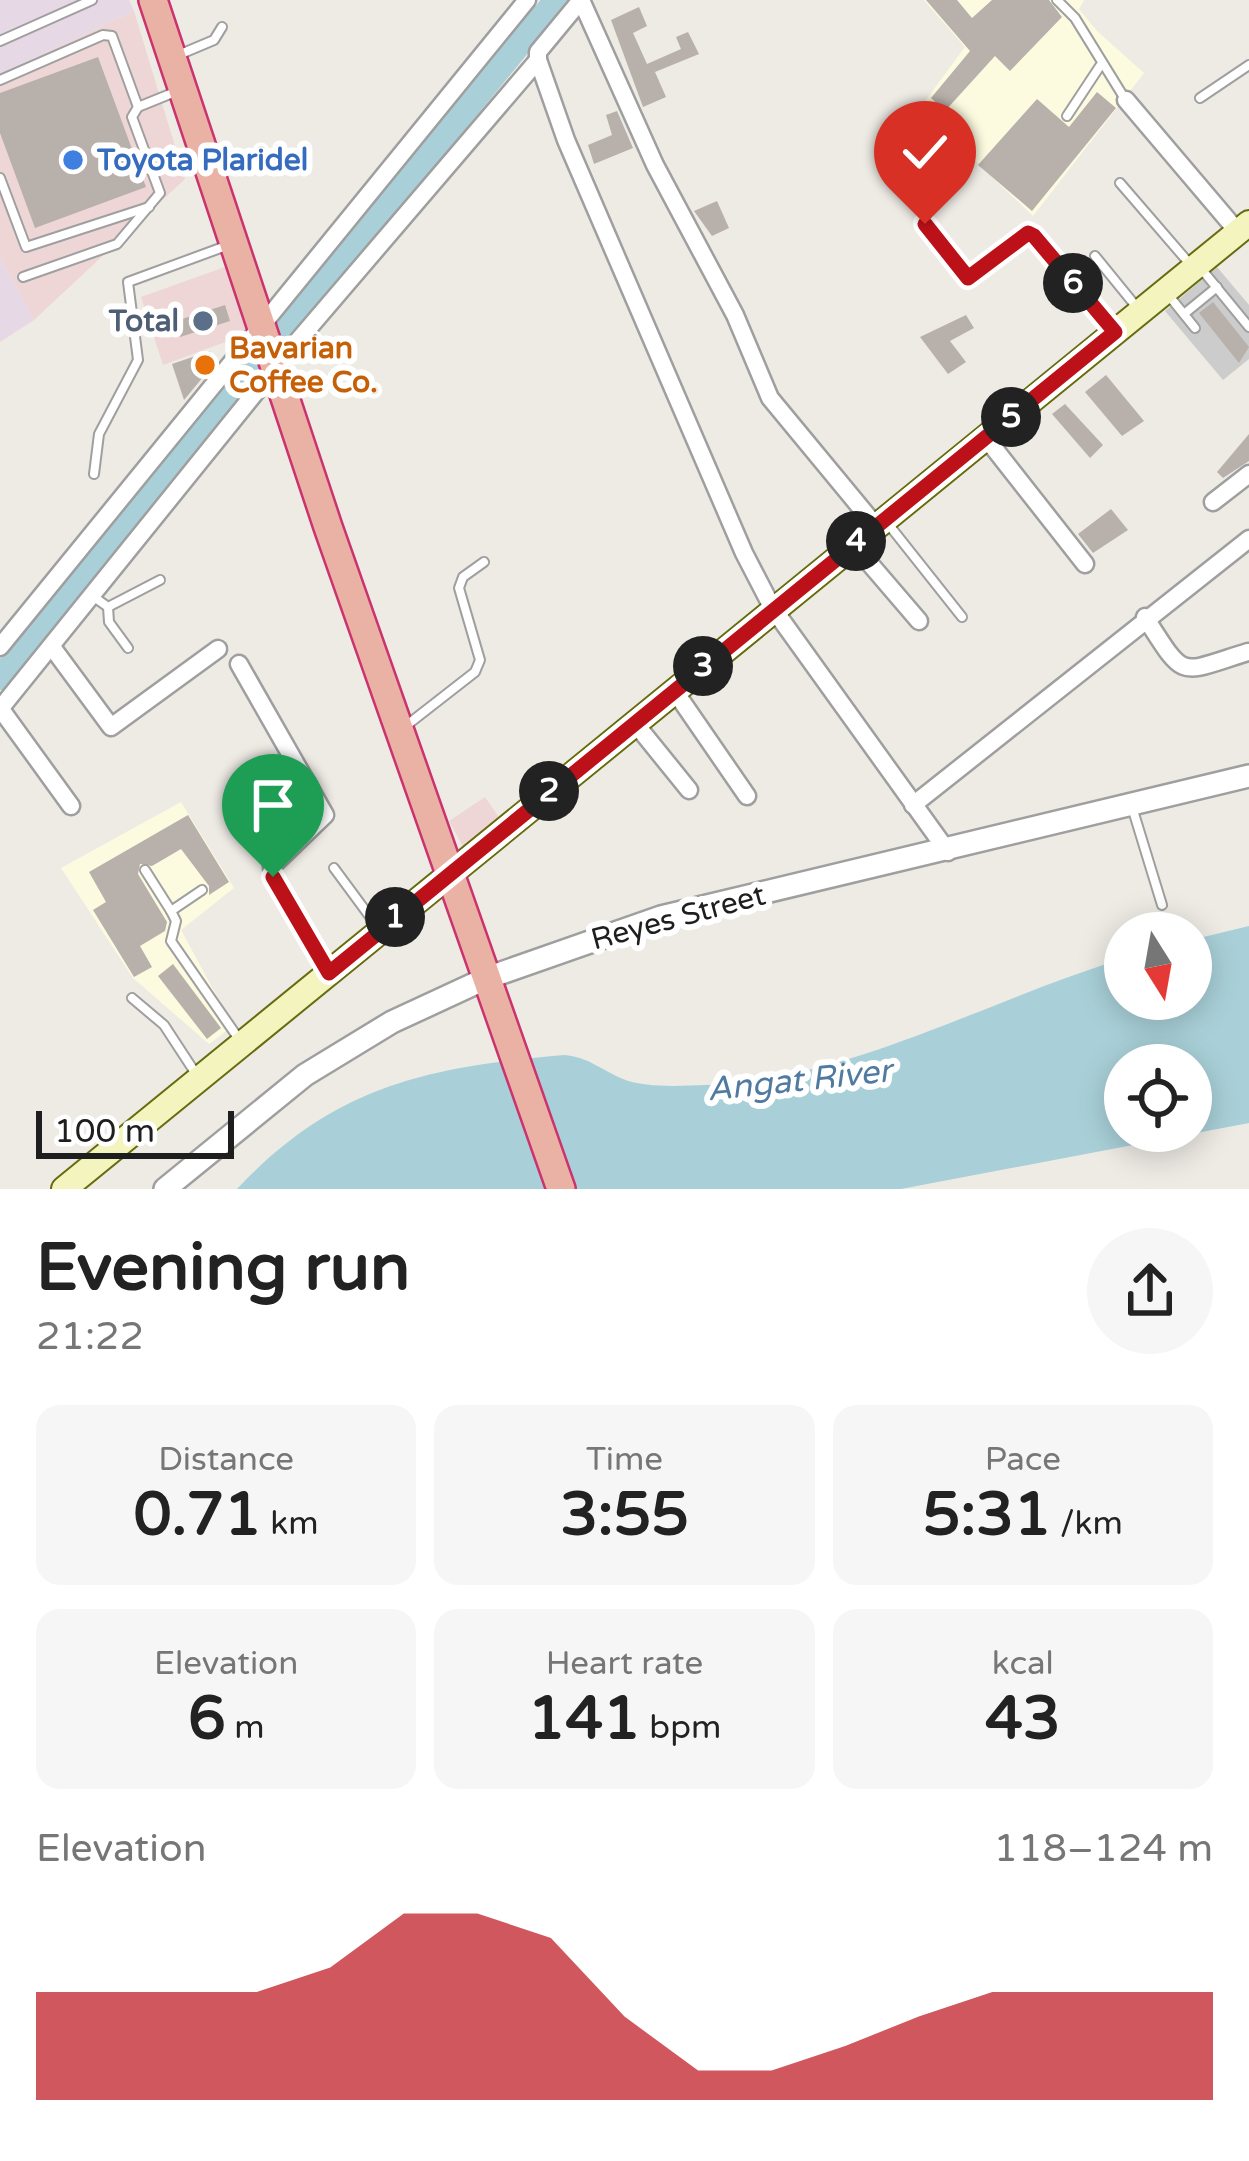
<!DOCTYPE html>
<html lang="en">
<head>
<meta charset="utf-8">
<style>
	:root { --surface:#fff; --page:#f6f6f6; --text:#222; --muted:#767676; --accent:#bc1119 }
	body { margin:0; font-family:"Varela Round",sans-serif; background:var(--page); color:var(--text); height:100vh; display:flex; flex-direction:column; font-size:45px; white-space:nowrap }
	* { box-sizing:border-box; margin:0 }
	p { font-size:39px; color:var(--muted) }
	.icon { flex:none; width:66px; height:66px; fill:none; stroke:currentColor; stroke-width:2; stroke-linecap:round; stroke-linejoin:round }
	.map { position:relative; height:1189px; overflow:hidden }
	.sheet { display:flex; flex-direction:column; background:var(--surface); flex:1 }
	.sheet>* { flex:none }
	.needle { width:78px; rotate:169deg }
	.tools { position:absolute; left:1104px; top:912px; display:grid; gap:24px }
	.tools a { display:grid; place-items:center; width:108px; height:108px; border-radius:50%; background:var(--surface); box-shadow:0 6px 30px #0003; font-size:60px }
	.scale { position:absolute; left:36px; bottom:30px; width:198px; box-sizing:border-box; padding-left:12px; border:6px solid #1e1e1e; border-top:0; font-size:33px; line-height:42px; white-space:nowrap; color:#1e1e1e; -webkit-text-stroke:9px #fff; paint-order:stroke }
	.pin { position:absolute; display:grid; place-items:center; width:102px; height:102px; color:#fff; margin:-123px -51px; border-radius:50% 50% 50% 0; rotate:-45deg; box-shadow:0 0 12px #0007 }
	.pin .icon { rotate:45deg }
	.km { position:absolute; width:60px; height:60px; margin:-30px; border-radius:50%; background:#222; color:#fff; font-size:33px; line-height:60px; text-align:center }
	.round { display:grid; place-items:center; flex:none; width:126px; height:126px; border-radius:63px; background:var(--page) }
	.headline { display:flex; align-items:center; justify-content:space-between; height:204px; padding:0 36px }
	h1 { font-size:66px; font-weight:700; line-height:90px }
	.metrics { display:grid; grid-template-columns:repeat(3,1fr); gap:18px; height:204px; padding:12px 36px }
	.metrics div { display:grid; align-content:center; border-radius:24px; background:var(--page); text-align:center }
	.metrics b { font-size:60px; font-weight:700 }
	.metrics small { font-size:33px; font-weight:400 }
	.metrics p { font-size:33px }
	.chart { height:336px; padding:24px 36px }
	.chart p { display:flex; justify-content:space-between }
	.chart svg { width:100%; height:216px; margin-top:12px; fill:var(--accent); opacity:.7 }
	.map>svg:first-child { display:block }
	.commercial { fill:#eed6d6 }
	.industrial { fill:#e7d8e5 }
	.education { fill:#fcfbe0 }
	.religious { fill:#ccc }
	.water { fill:#a9d0d8; fill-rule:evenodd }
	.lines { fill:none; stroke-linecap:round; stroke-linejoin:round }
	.river { stroke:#a9d0d8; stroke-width:24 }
	.building { fill:#b8b0ab }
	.service-casing { stroke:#9f9f9f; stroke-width:12 }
	.minor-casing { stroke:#9f9f9f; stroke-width:21 }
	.tertiary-casing { stroke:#9f9f9f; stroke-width:26 }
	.secondary-casing { stroke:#666c0e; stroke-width:28 }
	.trunk-casing { stroke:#cb336e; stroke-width:32 }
	.service { stroke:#fff; stroke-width:8 }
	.minor { stroke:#fff; stroke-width:16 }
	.tertiary { stroke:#fff; stroke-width:21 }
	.secondary { stroke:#f4f4be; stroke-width:24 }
	.trunk { stroke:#eab1a5; stroke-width:27 }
	.route-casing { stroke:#fff; stroke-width:24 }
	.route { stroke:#bc1119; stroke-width:15 }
	.shop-dot { fill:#3f7fe0; stroke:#fff; stroke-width:4.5 }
	.service-dot { fill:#5c6f8a; stroke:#fff; stroke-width:4.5 }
	.food-dot { fill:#e8710a; stroke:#fff; stroke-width:4.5 }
	.labels { text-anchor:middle; stroke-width:12; stroke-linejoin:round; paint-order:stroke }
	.shop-label { font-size:30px; font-weight:bold; fill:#366cbe; stroke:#fff; text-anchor:start }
	.service-label { font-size:30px; font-weight:bold; fill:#4e5e75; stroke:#fff; text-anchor:end }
	.food-label { font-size:30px; font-weight:bold; fill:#c56008; stroke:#fff; text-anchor:start }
	.street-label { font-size:30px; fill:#1e1e1e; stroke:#fff }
	.water-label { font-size:33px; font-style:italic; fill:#507a9f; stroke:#fff }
</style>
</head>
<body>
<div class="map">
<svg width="1249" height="1189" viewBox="0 0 1249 1189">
	<rect width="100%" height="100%" fill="#eeebe5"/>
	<g class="commercial">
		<path d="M134 11 185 179 34 320 0 257V74Z"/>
		<path d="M236 263 258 330 163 365 141 297Z"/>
		<path d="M485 797 503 823 466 852 449 821Z"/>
	</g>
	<g class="industrial">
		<path d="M0 0H129L134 11 0 74Z"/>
		<path d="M0 257 34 320 0 342Z"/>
	</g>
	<g class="education">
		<path d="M924 0H1084L1079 9 1097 31 1144 73 1033 216 920 108 965 47Z"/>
		<path d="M181 802 234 888 181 930 233 1026 209 1044 133 978 61 868Z"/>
	</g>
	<path class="religious" d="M1217 267 1249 305V359L1223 380 1165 311Z"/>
	<path class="water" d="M1249 926V1123L901 1189H237C335 1085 429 1067 564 1055 589 1057 601 1070 623 1079 645 1088 680 1086 705 1085 848 1081 989 999 1125 958V999H1191V940ZM1125 1065H1191V1131H1125Z"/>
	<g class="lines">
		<path class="river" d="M0 678 556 0"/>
	</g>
	<g class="building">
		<path d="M926 0H957L972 18 992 0H1049L1062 17 1010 71 995 56 945 111 931 98 970 51Z"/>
		<path d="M639 7 647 26 633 33 647 64 681 49 676 37 688 32 699 54 655 72 666 97 643 107 611 20Z"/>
		<path d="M98 57 146 187 35 228 0 133V93Z"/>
		<path d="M1097 92 1116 108 1032 211 978 165 1037 99 1069 127Z"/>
		<path d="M617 111 633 148 594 164 588 145 612 135 606 115Z"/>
		<path d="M717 201 729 228 712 236 694 211Z"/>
		<path d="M1213 302 1249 347 1239 363 1199 313Z"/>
		<path d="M225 305 230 321 180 337 176 321Z"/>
		<path d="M966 315 974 328 950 341 966 362 948 374 920 337Z"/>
		<path d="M210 351 214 364 184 400 172 364Z"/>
		<path d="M1106 375 1144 421 1122 436 1085 392Z"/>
		<path d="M1065 404 1103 445 1090 458 1052 414Z"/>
		<path d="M1249 434V461L1223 478 1217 472Z"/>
		<path d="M1111 509 1128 530 1093 553 1078 534Z"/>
		<path d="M188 815 229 882 209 895V886L181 849 152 866 140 864 138 874 167 922 165 931 140 946 152 967 134 977 93 910 106 902 89 872Z"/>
		<path d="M173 964 221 1028 207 1039 158 976Z"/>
	</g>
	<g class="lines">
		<defs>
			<g id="service">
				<path d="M1057 0 1075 18 1125 99"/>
				<path d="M0 41 92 0"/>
				<path d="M176 56 214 40 222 27"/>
				<path d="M0 80 103 35 112 36 138 107 132 117 160 193 117 244 23 277"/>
				<path d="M1200 98 1249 65"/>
				<path d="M138 107 175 92"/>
				<path d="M1067 116 1100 66"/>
				<path d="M0 178 26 247 149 207"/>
				<path d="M1120 183 1189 263"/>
				<path d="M1095 256 1139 310"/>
				<path d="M1199 266 1249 327"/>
				<path d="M1170 297 1195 328"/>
				<path d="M1184 314 1217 287"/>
				<path d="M94 474 99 434 138 360 128 282 226 246"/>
				<path d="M889 525 962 617"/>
				<path d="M94 597 108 607 160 580"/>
				<path d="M108 607 109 622 128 648"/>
				<path d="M407 725 475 672 480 660 459 588 463 577 484 562"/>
				<path d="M1132 807 1162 905"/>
				<path d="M334 868 379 929"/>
				<path d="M145 870 171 911"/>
				<path d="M202 890 171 911 176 921 171 941 241 1042"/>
				<path d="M132 998 164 1025 198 1077"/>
			</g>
			<g id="minor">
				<path d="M581 0 538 52V60L566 140 744 553 772 607 948 852"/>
				<path d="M581 0 655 165 735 315 770 398 875 525"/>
				<path d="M1126 100 1238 232"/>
				<path d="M925 224 968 278 1028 234 1033 236 1115 332"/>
				<path d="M986 438 1085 564"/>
				<path d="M1213 502 1249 474"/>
				<path d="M853 544 919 621"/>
				<path d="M1145 617C1186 681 1177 674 1248 652"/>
				<path d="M0 647 527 0"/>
				<path d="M52 647 111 727 218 649"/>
				<path d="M239 664 325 815 272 866 273 877 329 973"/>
				<path d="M674 690 747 796"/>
				<path d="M0 708 71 806"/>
				<path d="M0 709 284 357 538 60"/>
				<path d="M634 722 689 790"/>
				<path d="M913 805 1249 539"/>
			</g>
			<path id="tertiary" d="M165 1189 305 1075 392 1022 487 978 661 917 1249 776"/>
			<path id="secondary" d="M64 1189 1249 223"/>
			<path id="trunk" d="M153 0 328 527 561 1189"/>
		</defs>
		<use href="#service" class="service-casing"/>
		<use href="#minor" class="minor-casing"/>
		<use href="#tertiary" class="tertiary-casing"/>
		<use href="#secondary" class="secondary-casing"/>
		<use href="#trunk" class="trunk-casing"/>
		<use href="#service" class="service"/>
		<use href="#minor" class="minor"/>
		<use href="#tertiary" class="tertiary"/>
		<use href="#secondary" class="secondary"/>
		<use href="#trunk" class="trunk"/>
	</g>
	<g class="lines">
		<defs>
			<path id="route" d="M273 877 329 973 1115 332 1034 236 1028 233 968 278 925 224"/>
		</defs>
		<use href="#route" class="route-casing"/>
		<use href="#route" class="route"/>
	</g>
	<circle class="shop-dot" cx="73" cy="160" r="12"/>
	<circle class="service-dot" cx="203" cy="321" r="12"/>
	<circle class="food-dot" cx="205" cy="365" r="12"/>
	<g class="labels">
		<g class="shop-label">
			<text x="97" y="170">Toyota Plaridel</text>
		</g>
		<g class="service-label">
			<text x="179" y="331">Total</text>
		</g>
		<g class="food-label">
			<text x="229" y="358">Bavarian<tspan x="229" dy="34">Coffee Co.</tspan></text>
		</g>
		<g class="street-label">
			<text transform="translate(678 917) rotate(-15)" y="10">Reyes Street</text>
		</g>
		<g class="water-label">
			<text transform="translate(799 1079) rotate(-6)" y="12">Angat River</text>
		</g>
	</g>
</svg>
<div class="tools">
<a><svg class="needle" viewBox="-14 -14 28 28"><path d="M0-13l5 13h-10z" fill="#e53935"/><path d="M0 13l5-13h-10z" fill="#767676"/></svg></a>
<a><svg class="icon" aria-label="locate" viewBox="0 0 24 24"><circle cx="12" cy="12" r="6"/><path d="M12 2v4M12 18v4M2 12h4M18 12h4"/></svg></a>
</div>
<div class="scale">100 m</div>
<div class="pin" style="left:273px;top:877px;background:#1e9e55"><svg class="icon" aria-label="arrive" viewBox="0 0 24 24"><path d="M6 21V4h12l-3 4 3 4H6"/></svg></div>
<div class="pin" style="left:925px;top:224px;background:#d93025"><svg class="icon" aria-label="check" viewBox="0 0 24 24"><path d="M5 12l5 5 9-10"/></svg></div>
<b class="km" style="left:395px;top:917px">1</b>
<b class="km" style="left:549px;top:791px">2</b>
<b class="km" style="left:703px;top:666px">3</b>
<b class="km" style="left:856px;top:541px">4</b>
<b class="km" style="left:1011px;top:417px">5</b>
<b class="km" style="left:1073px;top:283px">6</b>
</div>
<section class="sheet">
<div class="headline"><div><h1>Evening run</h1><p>21:22</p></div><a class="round"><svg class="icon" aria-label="share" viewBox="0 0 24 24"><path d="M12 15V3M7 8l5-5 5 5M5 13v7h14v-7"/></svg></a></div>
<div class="metrics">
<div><p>Distance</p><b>0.71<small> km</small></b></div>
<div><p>Time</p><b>3:55</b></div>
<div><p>Pace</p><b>5:31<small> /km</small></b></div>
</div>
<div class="metrics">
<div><p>Elevation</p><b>6<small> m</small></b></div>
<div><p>Heart rate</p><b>141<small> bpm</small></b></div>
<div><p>kcal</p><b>43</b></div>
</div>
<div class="chart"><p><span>Elevation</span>118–124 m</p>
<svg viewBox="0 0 160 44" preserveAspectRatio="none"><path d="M0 44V22L10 22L20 22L30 22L40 17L50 6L60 6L70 11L80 27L90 38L100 38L110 33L120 27L130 22L140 22L150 22L160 22V44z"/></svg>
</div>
</section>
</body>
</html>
